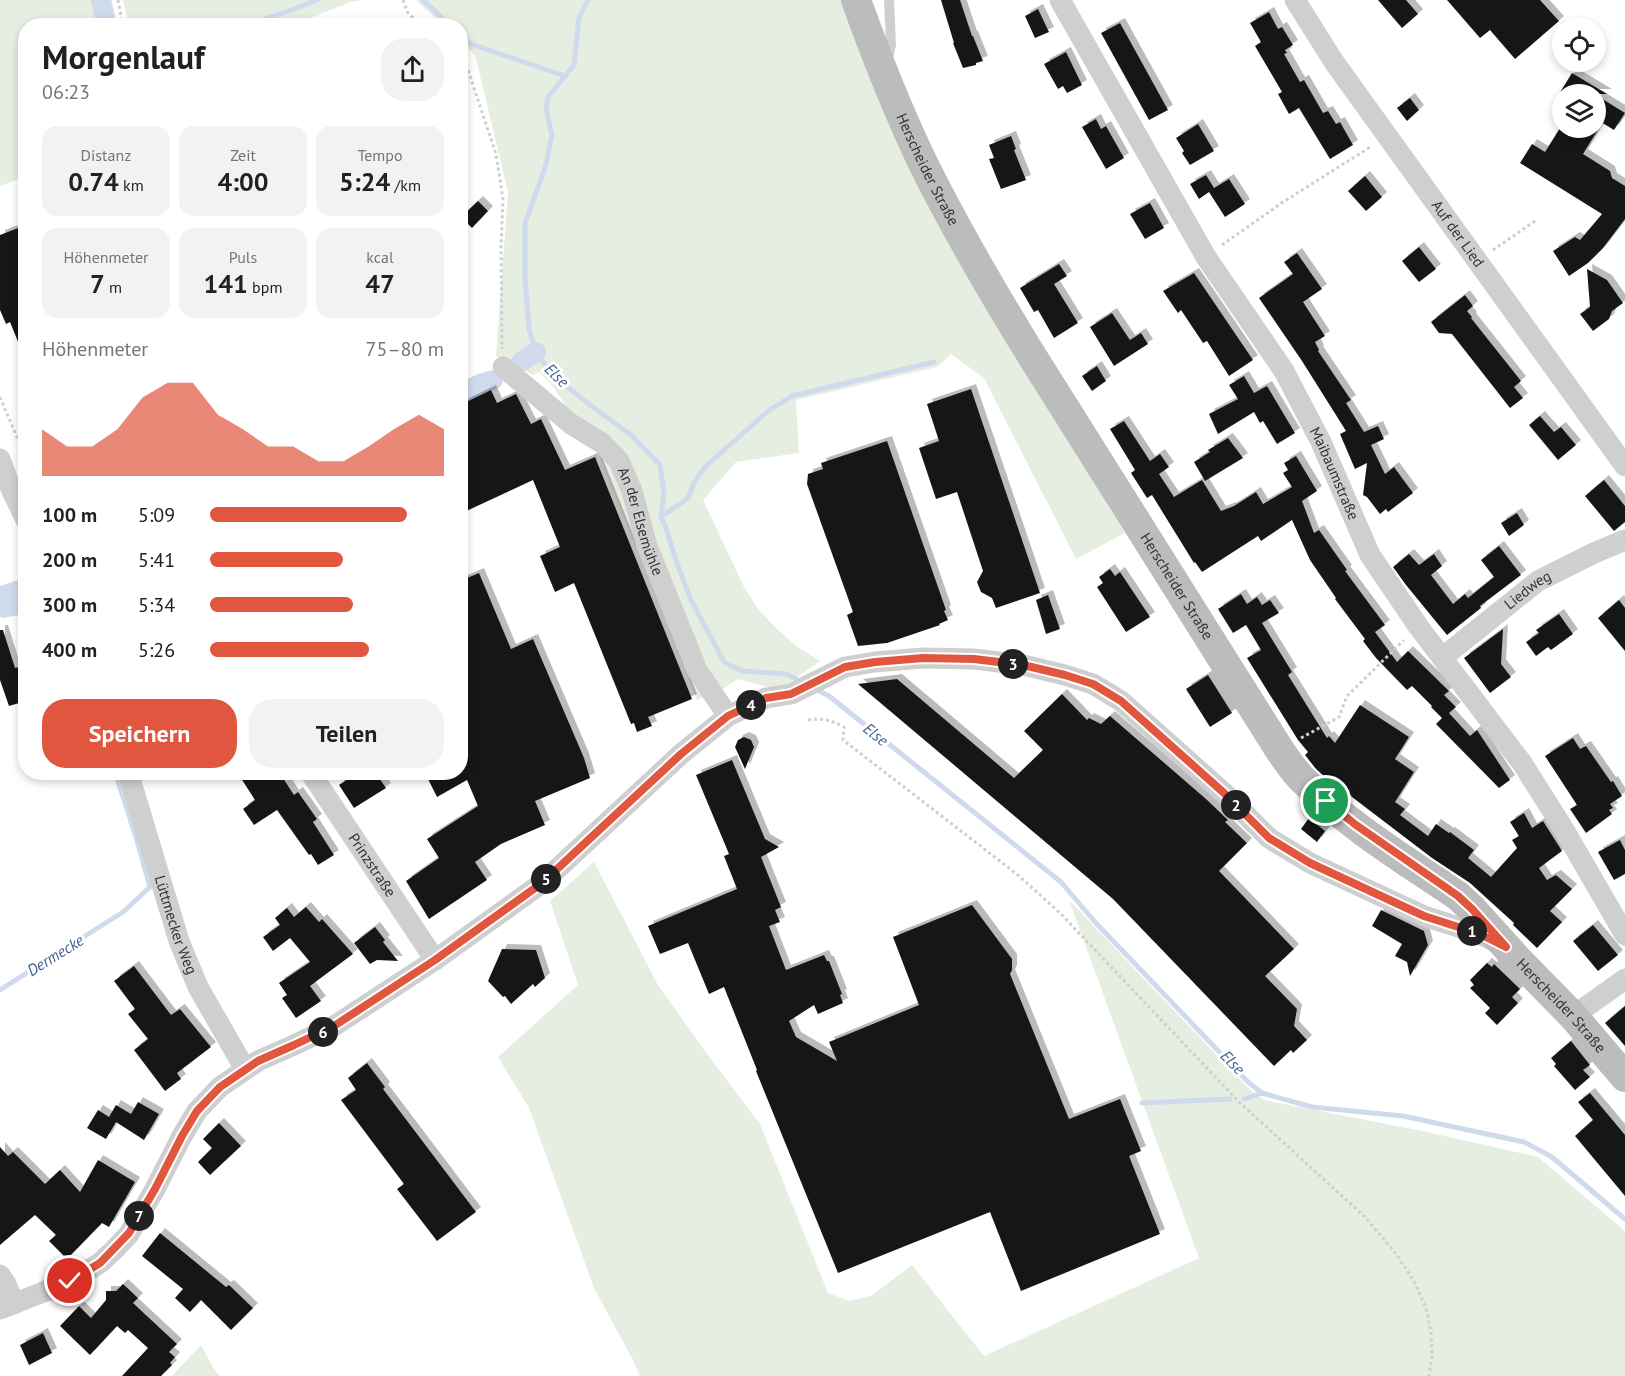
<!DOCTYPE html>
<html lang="de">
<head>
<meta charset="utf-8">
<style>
	:root { --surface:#fff; --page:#f2f2f2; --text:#202124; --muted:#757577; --accent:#e0563e }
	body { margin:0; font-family:"PT Sans",sans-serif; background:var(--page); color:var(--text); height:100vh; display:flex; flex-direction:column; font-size:22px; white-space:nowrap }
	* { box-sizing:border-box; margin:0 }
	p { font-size:20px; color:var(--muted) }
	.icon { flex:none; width:33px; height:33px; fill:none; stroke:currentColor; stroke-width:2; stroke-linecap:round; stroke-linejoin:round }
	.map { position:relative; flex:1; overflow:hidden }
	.details { position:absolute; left:18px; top:18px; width:450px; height:762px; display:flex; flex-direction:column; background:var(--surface); border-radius:24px; box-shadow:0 3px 9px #0003 }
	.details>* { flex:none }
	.tools { position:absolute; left:1552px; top:18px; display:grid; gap:12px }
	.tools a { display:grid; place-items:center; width:54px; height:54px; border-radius:50%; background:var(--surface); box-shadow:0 3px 9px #0003; font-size:30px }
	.pin { position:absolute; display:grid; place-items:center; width:51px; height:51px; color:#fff; margin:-26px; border:3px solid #fff; border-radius:50%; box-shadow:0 2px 6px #0007 }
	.km { position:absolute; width:30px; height:30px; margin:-15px; border-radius:50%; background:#222; color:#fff; font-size:16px; line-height:30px; text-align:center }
	.round { display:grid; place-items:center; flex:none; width:63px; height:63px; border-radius:24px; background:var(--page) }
	.head { display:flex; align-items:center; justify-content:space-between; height:102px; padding:0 24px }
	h1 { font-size:33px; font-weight:600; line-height:45px }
	.figures { display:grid; grid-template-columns:repeat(3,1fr); gap:9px; height:102px; padding:6px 24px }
	.figures div { display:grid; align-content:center; border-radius:15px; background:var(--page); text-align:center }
	.figures b { font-size:26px; font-weight:600 }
	.figures small { font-size:16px; font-weight:400 }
	.figures p { font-size:16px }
	.chart { height:168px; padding:12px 24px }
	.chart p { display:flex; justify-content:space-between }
	.chart svg { width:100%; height:108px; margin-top:6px; fill:var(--accent); opacity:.7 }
	.action { display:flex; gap:12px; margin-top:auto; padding:12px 24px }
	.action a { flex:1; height:69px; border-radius:24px; background:var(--accent); color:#fff; font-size:24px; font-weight:600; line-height:69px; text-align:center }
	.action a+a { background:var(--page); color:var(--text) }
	ul { padding:0 24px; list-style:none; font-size:20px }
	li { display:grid; grid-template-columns:96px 72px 1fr; align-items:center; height:45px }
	li i { height:15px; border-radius:8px; background:var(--accent) }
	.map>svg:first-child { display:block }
	.green { fill:#e5eee1 }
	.water { fill:#cfdaec }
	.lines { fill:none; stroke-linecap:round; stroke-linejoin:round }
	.stream { stroke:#cfdaec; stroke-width:5 }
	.canal { stroke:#cfdaec; stroke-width:20 }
	.building { fill:#191919; filter:url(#shadow) }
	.path { stroke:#cfcfcf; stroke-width:3; stroke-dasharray:3 3; stroke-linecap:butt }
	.lane { stroke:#cfcfcf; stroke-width:10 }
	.street { stroke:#cfcfcf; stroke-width:21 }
	.secondary { stroke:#bcbcbc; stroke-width:30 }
	.route-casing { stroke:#fff; stroke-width:12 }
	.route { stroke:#e0563e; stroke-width:8 }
	.labels { text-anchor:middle; stroke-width:6; stroke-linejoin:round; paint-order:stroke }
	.street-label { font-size:15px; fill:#323232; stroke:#fff }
	.water-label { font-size:16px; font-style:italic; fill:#426193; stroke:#fff }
</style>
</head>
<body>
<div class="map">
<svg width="1625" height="1376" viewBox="0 0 1625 1376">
	<defs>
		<filter id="shadow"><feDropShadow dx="5" dy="-5" stdDeviation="0" flood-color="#0004"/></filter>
	</defs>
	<rect width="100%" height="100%" fill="#fff"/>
	<g class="green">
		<path d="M0 0H93L99 25 26 26 25 177 0 186Z"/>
		<path d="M123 0H363L351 2 292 25 129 26Z"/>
		<path d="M416 0H848L1008 339 1125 533 1076 559 984 378 951 354 937 367 796 400 799 453 736 462 703 500 744 587 759 610 777 629 796 646 820 661 779 690 738 679 718 692 697 700 599 455 551 384 539 372 533 375 496 356 508 192 475 55 461 42 460 26 443 25Z"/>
		<path d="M594 862 658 985 707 1054 760 1124 828 1293 849 1301 871 1296 912 1265 984 1356 1199 1258 1069 900 1248 1088 1264 1100 1427 1132 1538 1157 1625 1231V1376H640L634 1362 594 1288 529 1108 498 1057 578 985 550 901Z"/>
		<path d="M201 1345 215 1371 220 1376H172Z"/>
	</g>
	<path class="water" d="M22 579 25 582V614L3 618 0 617V586Z"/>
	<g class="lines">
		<g class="stream">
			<path d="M423 0 451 26"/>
			<path d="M588 0 579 18 574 65 548 97 546 109 552 135 545 168 525 223V276L529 329 536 352 550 372 586 402 631 435 660 465 664 492 661 517 666 528 676 561 691 600 724 662 742 671 786 674 802 682"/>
			<path d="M246 26 297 8 317 0"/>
			<path d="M460 34 471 44 565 76"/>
			<path d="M661 517 688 498 695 481 706 466 768 411 792 396 934 362"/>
			<path d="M815 689 829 696 1061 882 1095 922 1248 1082 1262 1093 1312 1107 1403 1116 1524 1142 1552 1157 1625 1219"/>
			<path d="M0 990 123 912 150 887 136 837 115 772"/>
			<path d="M1244 1099 1262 1093"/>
			<path d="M1142 1103 1230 1099"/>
		</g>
		<g class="canal">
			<path d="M101 0 107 26"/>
			<path d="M521 362 536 352"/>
			<path d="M460 394 480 384 493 380"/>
		</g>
	</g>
	<g class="building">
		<path d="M941 0H960L972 36H973L983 61 976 63V65L963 68 953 43H954Z"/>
		<path d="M1378 0H1406L1418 14 1402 28Z"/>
		<path d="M1447 0H1540L1559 21 1515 59 1490 30 1480 38Z"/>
		<path d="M1038 9 1049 32 1035 38 1025 16Z"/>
		<path d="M1269 12 1278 29 1282 27 1293 45 1285 50 1287 53 1284 54 1300 82 1304 80 1323 113 1328 111 1336 124 1340 122 1353 145 1330 159 1299 108 1289 114 1278 94 1282 92 1255 46 1261 42 1250 23Z"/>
		<path d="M1120 23 1168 110 1149 120 1101 33Z"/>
		<path d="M1066 52 1082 85 1067 93 1063 86 1058 89 1044 64Z"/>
		<path d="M1572 73 1607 94H1559Z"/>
		<path d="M1596 95 1625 113 1614 130 1596 119Z"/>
		<path d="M1410 98 1419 110 1407 121 1397 108Z"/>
		<path d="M1096 119 1101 129 1106 126 1124 158 1106 169 1082 127Z"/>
		<path d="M1198 124 1214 151 1190 165 1182 153 1184 151 1176 138Z"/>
		<path d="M1560 128H1599L1583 154 1610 171 1612 178 1625 186V219L1603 248 1588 263 1569 276 1553 251 1575 237 1580 240 1602 214 1520 163 1532 144 1545 152Z"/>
		<path d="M1011 136 1016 149 1014 150 1026 180 1001 189 989 159 994 158 989 145Z"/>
		<path d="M1206 175 1214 188 1229 179 1245 204 1225 217 1209 192 1199 199 1190 184Z"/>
		<path d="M1365 176 1382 197 1366 211 1348 191Z"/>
		<path d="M478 201 488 211 472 228 461 217Z"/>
		<path d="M1150 203 1164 228 1145 239 1130 214Z"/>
		<path d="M26 225V359H25L10 322 6 324 0 310V235Z"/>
		<path d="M1419 247 1436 269 1419 282 1402 261Z"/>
		<path d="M1297 253 1322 289 1303 302 1325 336 1315 342 1319 350 1318 351 1351 400 1346 403 1364 432 1378 426 1384 439 1371 445 1385 474 1394 467 1413 493 1388 512 1386 509 1380 514 1367 497 1363 495 1367 463 1355 469 1340 434 1346 431 1302 361 1259 298 1293 274 1284 262Z"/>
		<path d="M1059 264 1067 276 1054 284 1078 323 1054 338 1038 310 1034 312 1020 288Z"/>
		<path d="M1587 269 1607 280 1623 303 1612 311 1609 319 1593 331 1580 314 1590 307Z"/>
		<path d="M1194 273 1253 360 1229 376 1207 341 1203 343 1181 310 1178 313 1163 291Z"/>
		<path d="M1465 295 1473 306 1467 311 1472 317 1471 318 1521 381 1514 387 1523 398 1510 408 1452 334 1439 333 1431 322Z"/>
		<path d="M1112 313 1130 340 1141 333 1148 344 1114 366 1090 327Z"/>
		<path d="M1097 366 1106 381 1092 391 1082 376Z"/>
		<path d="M1244 376 1254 393 1267 386 1295 433 1277 444 1263 421 1260 423 1254 412 1218 434 1209 414 1238 399 1229 385Z"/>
		<path d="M971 389 1040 593 996 608 992 598 981 592 977 582 983 571 957 492 936 499 919 448 939 441 927 404Z"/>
		<path d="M491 390 497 403 516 394 531 424 541 419 565 470 595 457 692 699 648 717 652 726 637 732 634 723 631 724 574 583 555 592 540 556 560 547 533 480 460 514V405Z"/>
		<path d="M1540 416 1554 432 1561 427 1576 445 1558 460 1529 425Z"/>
		<path d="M1124 421 1150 461 1160 454 1169 467 1159 474 1174 497 1202 480 1221 511 1234 506 1256 492 1263 504 1292 487 1283 473 1288 470 1284 463 1296 456 1317 491 1302 501 1314 533 1319 530 1347 570 1345 571 1385 625 1375 632 1397 662 1408 651 1449 691 1444 695 1456 707 1449 713 1470 736 1477 730 1510 780 1499 788 1436 724 1442 718 1431 707 1432 706 1412 686 1407 690 1376 658 1363 641 1365 639 1335 599 1336 598 1310 560 1292 520 1261 541 1258 536 1202 572 1195 562 1194 563 1152 495 1147 498 1131 473 1135 470 1110 429Z"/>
		<path d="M1228 438 1243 458 1205 481 1194 462 1210 452 1208 450Z"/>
		<path d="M887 441 946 610 944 611 948 620 939 624 940 625 887 643 858 646 847 615 853 612 807 484 808 474 823 469 821 463Z"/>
		<path d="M1604 480 1625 506V522L1614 531 1585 496Z"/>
		<path d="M1517 513 1524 525 1509 536 1501 523Z"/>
		<path d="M1499 546 1521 575 1480 606 1481 608 1447 635 1406 585 1393 567 1409 554 1419 565 1434 554 1442 566 1431 575 1453 604 1465 594 1468 598 1494 577 1481 560Z"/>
		<path d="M1110 569 1115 576 1120 572 1150 617 1126 632 1097 587 1103 583 1099 577Z"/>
		<path d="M479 573 511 649 533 639 584 758 590 778 535 801 545 825 501 844 475 862 487 880 429 919 406 881 439 858 427 839 478 806 467 780 437 797 427 777 436 772H460V581Z"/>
		<path d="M1241 594 1247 604 1257 597 1262 605 1270 600 1279 613 1262 623 1292 672 1288 675 1327 738 1329 736 1335 743 1360 705 1409 737 1395 759 1414 772 1395 802 1405 809 1400 815 1428 836 1436 824 1449 833 1450 832 1474 850 1468 858 1491 877 1517 848 1512 840 1519 836 1510 822 1524 813 1532 828 1543 821 1562 851 1539 868 1547 880 1556 875 1572 889 1550 911 1562 922 1537 948 1513 925 1514 923 1470 883 1432 858 1352 797 1339 781 1334 785 1316 769 1305 755 1308 752 1298 740 1247 658 1261 650 1246 625 1233 633 1218 609Z"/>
		<path d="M1048 595 1060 629 1046 634 1036 600Z"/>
		<path d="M1619 600 1625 608V651L1598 618Z"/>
		<path d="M1559 614 1573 634 1551 650 1548 647 1536 656 1526 642 1539 633 1536 630Z"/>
		<path d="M1503 629 1501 664 1511 677 1490 693 1464 658Z"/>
		<path d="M0 630H3L15 668 26 665V701L9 706 0 680Z"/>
		<path d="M1208 675 1232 713 1210 727 1186 689Z"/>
		<path d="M897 679 1014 778 1043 750 1024 731 1062 694 1087 720 1089 718 1101 724 1110 716 1206 799 1228 820 1225 822 1247 843 1219 871 1294 949 1265 976 1297 1009 1294 1026 1307 1040 1293 1053 1291 1050 1274 1066 1113 899 858 684Z"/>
		<path d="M744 737 751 740 754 747 745 769 735 747 738 740Z"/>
		<path d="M1573 738 1580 749 1586 746 1611 782 1613 781 1622 796 1610 804 1613 808 1609 810 1612 814 1586 833 1570 809 1577 805 1545 756Z"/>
		<path d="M732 760 765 839 779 847 761 857 781 907 775 910 780 922 769 926 786 970 824 955 827 961H829L842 994 840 995 843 1003 818 1014 814 1005 789 1021 796 1037 837 1061 829 1042 919 1005 893 937 972 905 1012 959V970L1010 974 1069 1119 1120 1099 1141 1151 1129 1156 1160 1234 1021 1291 990 1212 838 1273 756 1071 757 1070 724 987 709 994 688 943 660 954 648 926 737 889 724 856 729 854 696 775Z"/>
		<path d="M237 772H279L294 795 298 792 317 819 313 822 334 855 318 865 311 854 309 855 277 810 254 825 243 809 255 800Z"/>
		<path d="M358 772H375L386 788 354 808 339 785Z"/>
		<path d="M1309 818 1325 831 1317 842 1301 829Z"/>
		<path d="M1620 840 1625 850V874L1614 880 1598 852Z"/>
		<path d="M306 907 319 922 322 919 353 954 310 986 321 1001 296 1018 282 998 287 995 279 983 310 962 290 938 273 951 263 937 280 925 275 918 287 908 294 917Z"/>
		<path d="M1381 910 1424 931 1428 945 1410 976 1407 962 1395 956 1402 944 1372 926Z"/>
		<path d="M1593 925 1618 955 1598 971 1573 941Z"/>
		<path d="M375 927 385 940 383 942 398 961 377 960 370 964 354 943Z"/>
		<path d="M502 949 536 950 545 978 535 987 533 984 511 1004 505 996 503 997 488 981Z"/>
		<path d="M1487 963 1492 967 1494 964 1520 989 1512 997 1518 1003 1497 1025 1485 1013 1490 1008 1470 988 1474 985 1470 980Z"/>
		<path d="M134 966 171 1015 180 1009 211 1047 177 1073 181 1079 165 1091 134 1050 148 1039 128 1014 135 1009 114 981Z"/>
		<path d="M1625 1006V1046L1605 1023Z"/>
		<path d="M1571 1041 1590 1065 1583 1070 1590 1077 1575 1090 1554 1066 1556 1064 1551 1058Z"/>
		<path d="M367 1063 385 1087 383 1089 476 1212 437 1241 397 1189 404 1184 341 1100 356 1090 348 1078Z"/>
		<path d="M1590 1093 1625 1135V1196L1575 1136 1593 1120 1578 1102Z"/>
		<path d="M138 1102 159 1114 144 1140 116 1122 106 1139 87 1128 98 1110 109 1117 116 1105 131 1114Z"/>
		<path d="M219 1123 241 1146 210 1175 198 1162 212 1148 203 1139Z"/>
		<path d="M0 1147 8 1156 13 1152 45 1184 60 1170 80 1192 98 1160 135 1182 109 1227 102 1223 67 1259 49 1241 56 1235 35 1215 0 1245Z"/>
		<path d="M160 1233 226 1287 229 1285 253 1308 231 1330 201 1300 190 1312 175 1298 183 1289 142 1256Z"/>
		<path d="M123 1284 138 1298 133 1303 177 1344 169 1352 175 1357 170 1363 172 1365 161 1376H122L148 1348 128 1330 125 1333 117 1326 90 1355 60 1326 79 1306 91 1318 106 1300V1291H116Z"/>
		<path d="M43 1333 52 1353 29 1365 20 1345Z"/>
	</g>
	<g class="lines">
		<g class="path">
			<path d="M118 0 123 26"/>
			<path d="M403 0 408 13 423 26"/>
			<path d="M460 55 464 58 496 154 503 199 501 247 502 349"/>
			<path d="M1222 245 1283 202 1372 146"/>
			<path d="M1493 250 1535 221"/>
			<path d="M0 397 26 459"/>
			<path d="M808 720C822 718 831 720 844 727L843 740 1018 875 1060 913 1239 1102 1364 1216 1394 1251 1414 1281 1426 1308 1431 1332 1432 1357 1429 1376"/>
			<path d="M1301 738 1339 717 1347 696 1404 640"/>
		</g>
		<path class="lane" d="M887 63 891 45 889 0"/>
		<g class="street">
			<path id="s1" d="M1060 0 1206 257 1284 371 1321 442 1370 555 1418 626 1522 763 1563 828 1625 935"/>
			<path id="s2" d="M1295 0 1334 62 1625 466"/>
			<path id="s3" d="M503 367 571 424 602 443 619 461 632 491 647 546 697 670 728 716"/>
			<path d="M0 459 11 489 26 520"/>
			<path id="s4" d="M1443 657 1538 581 1594 553 1625 540"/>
			<path id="s5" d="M128 772 179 941 198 987 245 1069"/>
			<path id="s6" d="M310 772 435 960"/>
			<path d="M1573 1016 1625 979"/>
			<path d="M0 1275 6 1284 14 1304"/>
			<path d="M0 1309 71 1281 100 1263 114 1250 129 1234 140 1215 155 1189 182 1136 197 1111 220 1087 258 1061 294 1045 334 1026 435 960 542 883 681 754 728 716 766 698 791 694 845 667 875 662 923 658 974 659 1023 665 1065 675 1093 684 1121 701 1224 793 1269 838 1310 863 1424 916 1480 934 1498 943"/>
		</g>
		<path class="secondary" id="s7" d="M856 0C875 53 896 106 920 157 952 223 989 286 1027 348L1279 749C1286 759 1293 770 1302 779 1347 825 1405 860 1458 896L1472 909 1519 961 1573 1016 1625 1077"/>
	</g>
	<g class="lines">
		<defs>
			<path id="route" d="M70 1281 100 1263 129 1233 155 1189 182 1136 197 1111 220 1087 258 1061 294 1045 334 1026 435 960 542 883 681 754 728 716 766 698 791 694 845 667 875 662 923 658 974 659 1023 665 1065 675 1093 684 1121 701 1224 793 1269 838 1310 863 1424 916 1480 934 1506 947 1472 909 1458 896 1356 825 1326 801"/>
		</defs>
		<use href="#route" class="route-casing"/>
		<use href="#route" class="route"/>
	</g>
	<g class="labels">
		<g class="street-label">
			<text dy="5" stroke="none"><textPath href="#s7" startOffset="184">Herscheider Straße</textPath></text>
			<text dy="5" stroke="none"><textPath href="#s2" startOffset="285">Auf der Lied</textPath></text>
			<text dy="5" stroke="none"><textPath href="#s1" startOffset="548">Maibaumstraße</textPath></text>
			<text dy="5" stroke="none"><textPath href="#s3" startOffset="214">An der Elsemühle</textPath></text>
			<text dy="5" stroke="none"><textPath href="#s7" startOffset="670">Herscheider Straße</textPath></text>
			<text dy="5" stroke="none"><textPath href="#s4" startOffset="108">Liedweg</textPath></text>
			<text dy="5" stroke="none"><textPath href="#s6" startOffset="112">Prinzstraße</textPath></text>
			<text dy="5" stroke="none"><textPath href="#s5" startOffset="160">Lüttmecker Weg</textPath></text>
			<text dy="5" stroke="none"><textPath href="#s7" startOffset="1246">Herscheider Straße</textPath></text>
		</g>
		<g class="water-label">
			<text transform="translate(557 375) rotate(44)" y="6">Else</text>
			<text transform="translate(876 734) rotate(39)" y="6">Else</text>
			<text transform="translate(55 955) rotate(-32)" y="6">Dermecke</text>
			<text transform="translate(1233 1062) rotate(46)" y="6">Else</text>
		</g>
	</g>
</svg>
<div class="tools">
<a><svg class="icon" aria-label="locate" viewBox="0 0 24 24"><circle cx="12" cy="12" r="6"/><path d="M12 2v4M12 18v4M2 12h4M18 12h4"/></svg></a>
<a><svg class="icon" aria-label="layers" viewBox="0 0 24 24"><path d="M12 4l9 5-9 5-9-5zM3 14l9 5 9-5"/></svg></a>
</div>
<div class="pin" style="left:1326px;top:801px;background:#1e9e55"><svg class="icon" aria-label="arrive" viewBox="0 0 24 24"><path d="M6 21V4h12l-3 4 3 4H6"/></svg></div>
<div class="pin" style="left:70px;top:1281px;background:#d93025"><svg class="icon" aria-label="check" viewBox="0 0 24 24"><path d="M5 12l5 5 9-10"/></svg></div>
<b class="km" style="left:1472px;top:931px">1</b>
<b class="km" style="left:1236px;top:805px">2</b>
<b class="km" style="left:1013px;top:664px">3</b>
<b class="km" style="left:751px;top:705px">4</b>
<b class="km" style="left:546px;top:879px">5</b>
<b class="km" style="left:323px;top:1032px">6</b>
<b class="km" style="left:139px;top:1216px">7</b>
<section class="details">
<div class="head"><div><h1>Morgenlauf</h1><p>06:23</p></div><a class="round"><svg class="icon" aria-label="share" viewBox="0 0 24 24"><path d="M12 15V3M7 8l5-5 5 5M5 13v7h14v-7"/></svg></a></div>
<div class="figures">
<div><p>Distanz</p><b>0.74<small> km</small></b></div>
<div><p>Zeit</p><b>4:00</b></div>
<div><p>Tempo</p><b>5:24<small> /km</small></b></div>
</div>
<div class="figures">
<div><p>Höhenmeter</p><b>7<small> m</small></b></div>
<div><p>Puls</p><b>141<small> bpm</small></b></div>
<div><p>kcal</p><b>47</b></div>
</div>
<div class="chart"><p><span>Höhenmeter</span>75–80 m</p>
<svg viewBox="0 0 160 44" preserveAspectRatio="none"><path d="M0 44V25L10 32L20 32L30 25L40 12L50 6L60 6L70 19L80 25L90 32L100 32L110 38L120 38L130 32L140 25L150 19L160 25V44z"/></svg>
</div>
<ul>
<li><b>100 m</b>5:09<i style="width:84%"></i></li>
<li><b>200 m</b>5:41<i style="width:57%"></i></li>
<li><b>300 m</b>5:34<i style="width:61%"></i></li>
<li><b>400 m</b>5:26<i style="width:68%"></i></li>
</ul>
<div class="action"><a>Speichern</a><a>Teilen</a></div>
</section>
</div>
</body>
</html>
